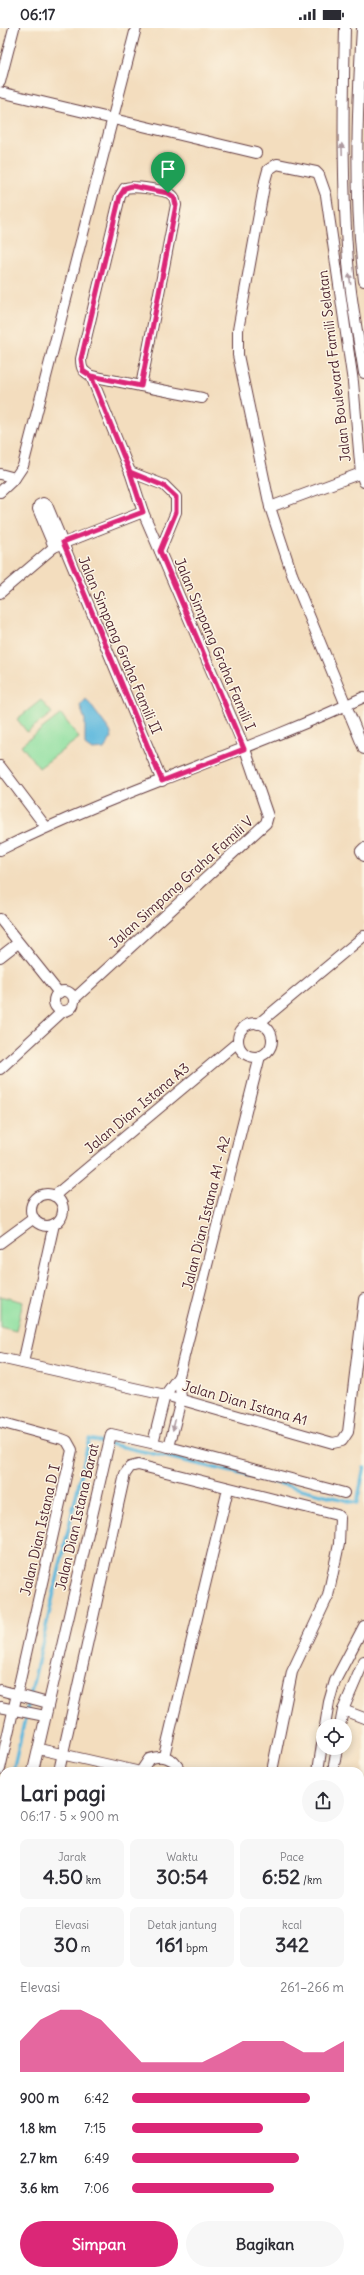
<!DOCTYPE html>
<html lang="id">
<head>
<meta charset="utf-8">
<style>
	:root { --surface:#fff; --page:#f7f7f7; --text:#2b2b33; --muted:#7c7c81; --accent:#db2777 }
	body { margin:0; font-family:Delius,sans-serif; background:var(--page); color:var(--text); height:100vh; display:flex; flex-direction:column; font-size:15px; white-space:nowrap }
	* { box-sizing:border-box; margin:0 }
	p { font-size:13px; color:var(--muted) }
	.icon { flex:none; width:22px; height:22px; fill:none; stroke:currentColor; stroke-width:2; stroke-linecap:round; stroke-linejoin:round }
	.map { position:relative; flex:1; overflow:hidden }
	.sheet { position:absolute; left:0px; top:1739px; width:364px; height:508px; display:flex; flex-direction:column; background:var(--surface); border-radius:12px 12px 0 0; box-shadow:0 2px 10px #0003 }
	.sheet>* { flex:none }
	.controls { position:absolute; left:316px; top:1691px; display:grid; gap:8px }
	.controls a { display:grid; place-items:center; width:36px; height:36px; border-radius:50%; background:var(--surface); box-shadow:0 2px 10px #0003; font-size:20px }
	.pin { position:absolute; display:grid; place-items:center; width:34px; height:34px; color:#fff; margin:-41px -17px; border-radius:50% 50% 50% 0; rotate:-45deg; box-shadow:0 0 4px #0007 }
	.pin .icon { rotate:45deg }
	.round { display:grid; place-items:center; flex:none; width:42px; height:42px; border-radius:21px; background:var(--page) }
	.overview { display:flex; align-items:center; justify-content:space-between; height:68px; padding:0 20px }
	h1 { font-size:22px; font-weight:700; line-height:30px }
	.figures { display:grid; grid-template-columns:repeat(3,1fr); gap:6px; height:68px; padding:4px 20px }
	.figures div { display:grid; align-content:center; border-radius:8px; background:var(--page); text-align:center }
	.figures b { font-size:20px; font-weight:700 }
	.figures small { font-size:11px; font-weight:400 }
	.figures p { font-size:11px }
	.chart { height:112px; padding:8px 20px }
	.chart p { display:flex; justify-content:space-between }
	.chart svg { width:100%; height:72px; margin-top:4px; fill:var(--accent); opacity:.7 }
	.button { display:flex; gap:8px; margin-top:auto; padding:8px 20px }
	.button a { flex:1; height:46px; border-radius:24px; background:var(--accent); color:#fff; font-size:16px; font-weight:700; line-height:46px; text-align:center }
	.button a+a { background:var(--page); color:var(--text) }
	ul { padding:0 20px; list-style:none; font-size:13px }
	li { display:grid; grid-template-columns:64px 48px 1fr; align-items:center; height:30px }
	li i { height:10px; border-radius:5px; background:var(--accent) }
	.status { display:flex; justify-content:space-between; align-items:center; height:28px; padding:0 20px; background:var(--surface); direction:ltr }
	.status svg { height:11px; fill:currentColor }
	.map>svg:first-child { display:block }
	.green { fill:#8cdf9f; stroke:#6b7f65 }
	.water { fill:#60bade; stroke:#556c84 }
	.lines { fill:none; stroke-linecap:round; stroke-linejoin:round }
	.stream { stroke:#60bade; stroke-width:3.5 }
	.minor-casing { stroke:#633c41; stroke-width:12 }
	.tertiary-casing { stroke:#633c41; stroke-width:15 }
	.minor { stroke:#fff; stroke-width:10 }
	.tertiary { stroke:#fff; stroke-width:13 }
	.oneway { fill:#ae9aa0 }
	.route-casing { stroke:#fff; stroke-width:8 }
	.route { stroke:#db2777; stroke-width:5 }
	.labels { text-anchor:middle; stroke-width:3; stroke-linejoin:round; paint-order:stroke }
	.street-label { font-size:14px; fill:#4a1f2b; stroke:#fcf5e5 }
</style>
</head>
<body>
<div class="status"><b>06:17</b><svg viewBox="0 0 49 12"><path d="M0 12V9h3v3zM5 12V6h3v6zM10 12V3h3v9zM15 12V0h3v12zM26 1h20v11H26zM47 4h2v5h-2z"/></svg></div>
<div class="map">
<svg width="364" height="2247" viewBox="0 0 364 2247">
	<rect width="100%" height="100%" fill="#fcf5e5"/>
	<filter id="ink" filterUnits="userSpaceOnUse"><feTurbulence type="fractalNoise" baseFrequency=".025" numOctaves="2"/><feDisplacementMap in="SourceGraphic" scale="8" xChannelSelector="R" yChannelSelector="G"/><feConvolveMatrix kernelMatrix="1 2 1 2 8 2 1 2 1" color-interpolation-filters="sRGB"/></filter>
	<filter id="wash" filterUnits="userSpaceOnUse"><feTurbulence type="fractalNoise" baseFrequency=".012" numOctaves="4" result="noise"/><feDisplacementMap in="SourceGraphic" scale="16" xChannelSelector="R" yChannelSelector="G"/><feGaussianBlur stdDeviation="0.9" result="paint"/><feColorMatrix in="noise" values="0 0 0 0 0 0 0 0 0 0 0 0 0 0 0 0 0 1.4 0 .05"/><feComposite in="paint" operator="in"/></filter>
	<g filter="url(#wash)">
		<rect width="100%" height="100%" fill="#f3ddbe"/>
		<g class="green">
			<path d="M41 672 52 685 27 704 17 691Z"/>
			<path d="M61 686 79 710 39 740 21 717Z"/>
			<path d="M0 1268 23 1274 16 1303 0 1299Z"/>
		</g>
		<path class="water" d="M86 671 110 703 112 709 104 721 92 722 85 717V692L80 678Z"/>
		<g class="lines">
			<g class="stream">
				<path d="M13 1743 89 1411 241 1446 357 1475 364 1440"/>
				<path d="M0 1802 4 1785"/>
			</g>
		</g>
	</g>
	<g filter="url(#ink)">
		<g class="lines">
			<defs>
				<g id="minor">
					<path d="M345 0C343 82 342 164 349 246 352 279 359 312 364 345"/>
					<path d="M362 0C357 84 354 169 364 253"/>
					<path d="M0 54 14 0"/>
					<path d="M0 64 256 125"/>
					<path d="M91 348 141 358"/>
					<path d="M130 444 164 457 176 469V484L160 523"/>
					<path d="M0 446 15 450"/>
					<path d="M364 454 361 446 353 354 326 167 319 147 316 144 277 136 268 142 265 153 238 302V327L270 479 292 546 364 721"/>
					<path d="M0 464 15 450 23 438 136 0"/>
					<path d="M270 479 364 444"/>
					<path d="M54 519 38 481 39 477 43 475 47 477 162 753"/>
					<path d="M0 565 54 519 143 484"/>
					<path d="M0 738 46 799"/>
					<path d="M364 820 361 823 364 828"/>
					<path d="M0 822C117 763 245 725 364 669"/>
					<path d="M0 891 59 965"/>
					<path d="M0 929 18 915"/>
					<circle cx="64" cy="973" r="10"/>
					<path d="M74 971 266 795 268 788 245 721 143 484 130 444 91 348C83 343 81 341 81 331L120 168 125 160C133 158 167 161 173 168 175 170 175 174 176 177L141 358 202 370"/>
					<circle cx="255" cy="1012" r="17"/>
					<path d="M258 996 364 908"/>
					<path d="M0 1041 63 983"/>
					<circle cx="47" cy="1182" r="16"/>
					<path d="M54 1168 238 1014"/>
					<path d="M0 1215 34 1190"/>
					<path d="M0 1330 165 1367 333 1415 342 1413 348 1404 364 1271"/>
					<path d="M23 1335 54 1196"/>
					<path d="M179 1348 260 1028"/>
					<path d="M0 1394 62 1411 67 1413 72 1422 0 1741"/>
					<path d="M153 1415 165 1367 179 1348 181 1371 169 1419"/>
					<path d="M0 1662 48 1675"/>
					<path d="M0 1679 45 1688"/>
					<path d="M343 1682 364 1690"/>
					<path d="M325 1698 329 1674 335 1653 364 1598"/>
					<path d="M340 1698 343 1682 364 1633"/>
					<path d="M39 1721 136 1743"/>
					<path d="M164 1728 228 1461"/>
					<path d="M33 1743 111 1406 169 1419 344 1465"/>
					<path d="M59 1743 125 1446 130 1439 138 1437 337 1487 340 1490 339 1516 328 1568 292 1644 272 1743"/>
					<path d="M141 1743 149 1731C163 1726 174 1729 180 1743"/>
					<path d="M318 1743 323 1710"/>
					<path d="M333 1743 337 1720"/>
					<path d="M360 1781 364 1783"/>
					<path d="M0 1879 4 1863"/>
					<path d="M360 1973 364 1974"/>
					<path d="M0 2005 4 1987"/>
					<path d="M0 2018 4 2022"/>
					<path d="M0 2214 4 2196"/>
					<path d="M360 2219 364 2220"/>
					<path d="M360 2242 364 2230"/>
					<path d="M291 2243 294 2247"/>
					<path d="M336 2243 339 2247"/>
					<path d="M105 2247 106 2243"/>
					<path d="M198 2247 200 2243"/>
				</g>
				<g id="tertiary">
					<path d="M0 2044 4 2045"/>
					<path d="M0 2085 4 2086"/>
					<path d="M317 2243 319 2247"/>
				</g>
			</defs>
			<use href="#minor" class="minor-casing"/>
			<use href="#tertiary" class="tertiary-casing"/>
			<use href="#minor" class="minor"/>
			<use href="#tertiary" class="tertiary"/>
		</g>
		<defs><path id="oneway-solid" d="M-6-.8H1V-3.2L6.5 0L1 3.2V.8H-6Z"/></defs>
		<g class="oneway">
			<use href="#oneway-solid" transform="translate(342 121) rotate(-92)"/>
			<use href="#oneway-solid" transform="translate(350 251) rotate(-97)"/>
			<use href="#oneway-solid" transform="translate(174 1397) rotate(103)"/>
		</g>
	</g>
	<g class="lines" filter="url(#ink)">
		<defs>
			<path id="route" d="M168 165 132 158 125 160 120 168 81 331 83 343 91 348 130 444 143 484 63 514 162 753 244 721 160 523 176 484V469L164 458 130 444 91 348 141 358 176 177 174 169 168 165"/>
		</defs>
		<use href="#route" class="route-casing"/>
		<use href="#route" class="route"/>
	</g>
	<g class="labels">
		<g class="street-label">
			<text transform="translate(334 338) rotate(-97)" y="5">Jalan Boulevard Famili Selatan</text>
			<text transform="translate(215 616) rotate(67)" y="5">Jalan Simpang Graha Famili I</text>
			<text transform="translate(120 617) rotate(67)" y="5">Jalan Simpang Graha Famili II</text>
			<text transform="translate(181 854) rotate(-42)" y="5">Jalan Simpang Graha Famili V</text>
			<text transform="translate(137 1080) rotate(-40)" y="5">Jalan Dian Istana A3</text>
			<text transform="translate(206 1185) rotate(-76)" y="5">Jalan Dian Istana A1 - A2</text>
			<text transform="translate(245 1375) rotate(16)" y="5">Jalan Dian Istana A1</text>
			<text transform="translate(77 1489) rotate(-77)" y="5">Jalan Dian Istana Barat</text>
			<text transform="translate(40 1502) rotate(-77)" y="5">Jalan Dian Istana D I</text>
		</g>
	</g>
</svg>
<div class="controls">
<a><svg class="icon" aria-label="locate" viewBox="0 0 24 24"><circle cx="12" cy="12" r="6"/><path d="M12 2v4M12 18v4M2 12h4M18 12h4"/></svg></a>
</div>
<div class="pin" style="left:168px;top:165px;background:#1e9e55"><svg class="icon" aria-label="arrive" viewBox="0 0 24 24"><path d="M6 21V4h12l-3 4 3 4H6"/></svg></div>
<section class="sheet">
<div class="overview"><div><h1>Lari pagi</h1><p>06:17 · 5 × 900 m</p></div><a class="round"><svg class="icon" aria-label="share" viewBox="0 0 24 24"><path d="M12 15V3M7 8l5-5 5 5M5 13v7h14v-7"/></svg></a></div>
<div class="figures">
<div><p>Jarak</p><b>4.50<small> km</small></b></div>
<div><p>Waktu</p><b>30:54</b></div>
<div><p>Pace</p><b>6:52<small> /km</small></b></div>
</div>
<div class="figures">
<div><p>Elevasi</p><b>30<small> m</small></b></div>
<div><p>Detak jantung</p><b>161<small> bpm</small></b></div>
<div><p>kcal</p><b>342</b></div>
</div>
<div class="chart"><p><span>Elevasi</span>261–266 m</p>
<svg viewBox="0 0 160 44" preserveAspectRatio="none"><path d="M0 44V25L10 12L20 6L30 6L40 12L50 25L60 38L70 38L80 38L90 38L100 32L110 25L120 25L130 25L140 32L150 32L160 25V44z"/></svg>
</div>
<ul>
<li><b>900 m</b>6:42<i style="width:84%"></i></li>
<li><b>1.8 km</b>7:15<i style="width:62%"></i></li>
<li><b>2.7 km</b>6:49<i style="width:79%"></i></li>
<li><b>3.6 km</b>7:06<i style="width:67%"></i></li>
</ul>
<div class="button"><a>Simpan</a><a>Bagikan</a></div>
</section>
</div>
</body>
</html>
